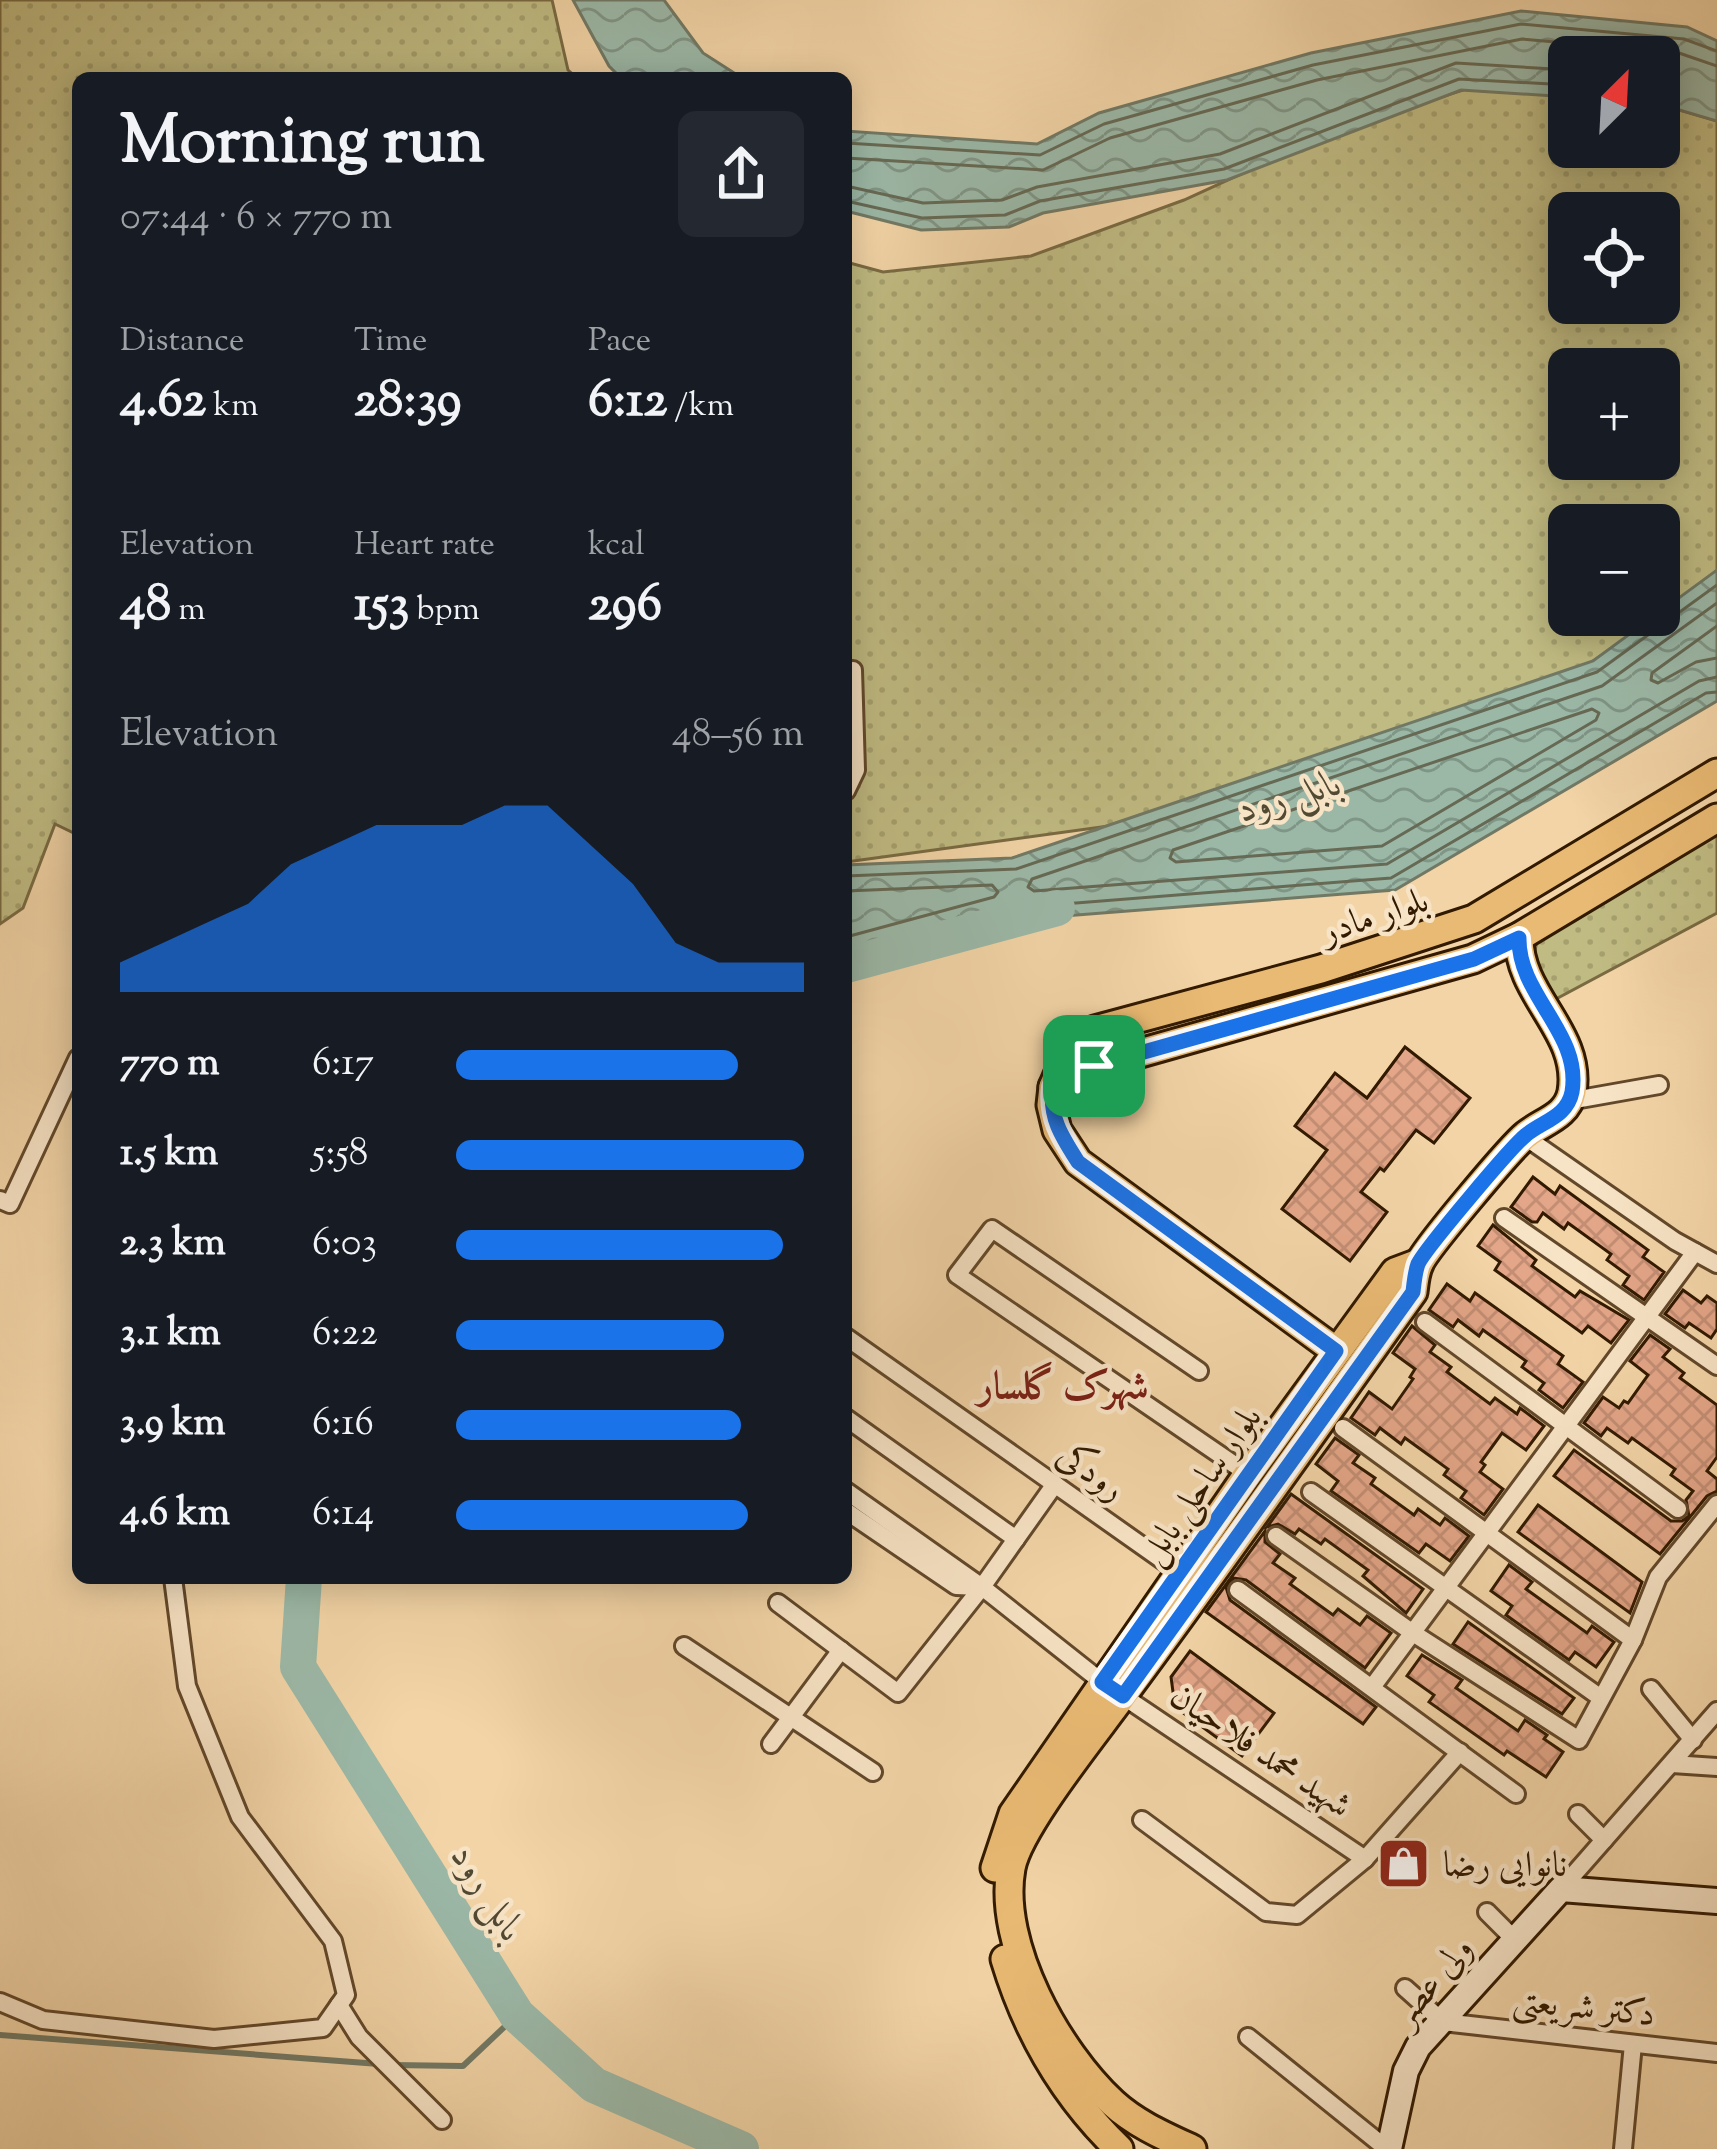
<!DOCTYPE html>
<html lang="en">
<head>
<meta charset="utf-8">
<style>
	:root { --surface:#171b24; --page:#242831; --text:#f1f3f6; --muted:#9ea1a6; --accent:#1a73e8 }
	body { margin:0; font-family:"Sorts Mill Goudy",Amiri,serif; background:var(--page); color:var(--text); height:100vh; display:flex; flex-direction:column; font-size:45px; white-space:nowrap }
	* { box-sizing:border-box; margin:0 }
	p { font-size:39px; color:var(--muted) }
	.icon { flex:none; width:66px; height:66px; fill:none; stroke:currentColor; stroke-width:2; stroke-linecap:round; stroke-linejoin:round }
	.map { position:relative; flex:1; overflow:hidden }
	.sheet { position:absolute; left:72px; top:72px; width:780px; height:1512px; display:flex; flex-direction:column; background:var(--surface); border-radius:18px; box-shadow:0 6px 30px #0003 }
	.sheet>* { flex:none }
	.needle { width:78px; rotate:24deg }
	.fabs { position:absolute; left:1548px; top:36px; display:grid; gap:24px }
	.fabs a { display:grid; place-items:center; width:132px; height:132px; border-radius:18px; background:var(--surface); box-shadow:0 6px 30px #0003; font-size:60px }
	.pin { position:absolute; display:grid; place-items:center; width:102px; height:102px; color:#fff; margin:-51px; border-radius:24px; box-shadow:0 6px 18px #0006 }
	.round { display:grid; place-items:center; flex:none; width:126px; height:126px; border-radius:18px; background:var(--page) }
	.head { display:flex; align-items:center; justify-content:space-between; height:204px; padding:0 48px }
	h1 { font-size:66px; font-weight:800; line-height:90px }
	.metrics { display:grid; grid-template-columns:repeat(3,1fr); gap:18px; height:204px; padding:12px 48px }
	.metrics div { display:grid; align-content:center }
	.metrics b { font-size:51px; font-weight:800 }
	.metrics small { font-size:33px; font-weight:400 }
	.metrics p { font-size:33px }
	.chart { height:336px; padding:24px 48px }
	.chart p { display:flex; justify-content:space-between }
	.chart svg { width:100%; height:216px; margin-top:12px; fill:var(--accent); opacity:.7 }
	ul { padding:0 48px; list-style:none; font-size:39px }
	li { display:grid; grid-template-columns:192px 144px 1fr; align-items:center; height:90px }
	li i { height:30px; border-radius:15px; background:var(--accent) }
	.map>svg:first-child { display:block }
	.green { fill:url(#green-dots); stroke:#796a42; stroke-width:3; fill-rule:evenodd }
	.water { fill:url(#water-waves); stroke:#717965; stroke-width:3 }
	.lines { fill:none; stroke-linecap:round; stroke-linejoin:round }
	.shore { stroke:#666954; stroke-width:3 }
	.stream { stroke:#717965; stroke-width:6 }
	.river { stroke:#9bb8a7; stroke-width:36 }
	.building { fill:url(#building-cross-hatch); stroke:#321a01; stroke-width:3 }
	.minor-casing { stroke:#62482a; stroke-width:22 }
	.secondary-casing { stroke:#321a01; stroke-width:30 }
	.primary-casing { stroke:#321a01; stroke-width:33 }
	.minor { stroke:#f7e3c5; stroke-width:16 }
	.secondary { stroke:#f7e3c5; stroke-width:24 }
	.primary { stroke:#e9ba73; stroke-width:27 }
	.route-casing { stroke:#fff; stroke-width:24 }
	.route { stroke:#1a73e8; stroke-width:15 }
	.labels { text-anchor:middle; stroke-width:9; stroke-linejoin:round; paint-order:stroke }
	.street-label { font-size:36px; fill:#321a01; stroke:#f7e3c5 }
	.poi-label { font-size:36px; fill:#321a01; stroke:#f7e3c5; text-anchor:start }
	.water-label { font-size:39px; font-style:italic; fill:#524933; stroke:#f7e3c5 }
	.neighbourhood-label { font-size:39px; font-weight:bold; fill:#7a1f14; stroke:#f7e3c5 }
</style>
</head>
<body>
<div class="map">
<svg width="1717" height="2149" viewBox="0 0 1717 2149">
	<defs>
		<pattern id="green-dots" width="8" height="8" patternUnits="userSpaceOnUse" patternTransform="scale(3)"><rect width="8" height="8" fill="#c0bb82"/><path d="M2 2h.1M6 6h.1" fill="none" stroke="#a5a06e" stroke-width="1.8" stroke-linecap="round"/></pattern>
		<pattern id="water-waves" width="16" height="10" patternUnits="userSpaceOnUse" patternTransform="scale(3)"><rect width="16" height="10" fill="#9bb8a7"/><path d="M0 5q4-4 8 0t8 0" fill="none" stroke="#7f9586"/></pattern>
		<pattern id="building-cross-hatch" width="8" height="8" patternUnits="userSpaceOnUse" patternTransform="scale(3)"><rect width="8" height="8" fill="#e3a688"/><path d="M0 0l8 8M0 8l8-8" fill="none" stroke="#c38e74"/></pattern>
	</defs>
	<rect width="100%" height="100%" fill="#f2d4a6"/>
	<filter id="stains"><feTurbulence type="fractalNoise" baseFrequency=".00167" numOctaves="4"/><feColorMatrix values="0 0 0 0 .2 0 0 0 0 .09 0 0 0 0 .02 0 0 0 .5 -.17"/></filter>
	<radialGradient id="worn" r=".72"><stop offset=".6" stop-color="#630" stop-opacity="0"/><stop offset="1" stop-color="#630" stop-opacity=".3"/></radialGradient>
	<g class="green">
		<path d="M0 0H552L568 70 577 78H78V835L55 824 23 908 0 924Z"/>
		<path d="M1488 82 1569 90V147H1659V104L1717 121V571L1640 630 1499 723 1174 817 846 862V262L883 272 1031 256 1184 200 1289 152 1388 114ZM1569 213H1659V303H1569ZM1569 369H1659V459H1569ZM1569 525H1659V615H1569Z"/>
		<path d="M1717 833V913L1554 1000 1532 965 1537 941Z"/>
	</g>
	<g class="water">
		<path d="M573 0H664L703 53 742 78H621L609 66Z"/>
		<path d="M1521 11 1687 27 1717 41V121L1659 104V57H1569V97L1461 90 1227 180 1043 213 1009 227 921 230 846 211V131L1037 144 1099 113 1311 53Z"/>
		<path d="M1717 570V701L1395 890 1014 920 846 965V865L1012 858 1593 661Z"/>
	</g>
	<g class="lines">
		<g class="shore">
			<path d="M846 143 1040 155 1104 124 1313 65 1521 24 1684 39 1717 51"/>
			<path d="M846 158 1043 170 1110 138 1317 80 1522 39 1679 53 1717 66"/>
			<path d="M846 186 923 203 1002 200 1037 187 1220 154 1456 63 1569 70"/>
			<path d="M846 201 922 218 1005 215 1040 201 1224 169 1459 79 1569 85"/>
			<path d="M1717 603 1602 686 1032 879 1028 887 1034 891 1387 864 1699 681 1717 677"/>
			<path d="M1717 626 1652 673 1651 680 1658 683 1696 662 1717 658"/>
			<path d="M1592 709 1599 713 1596 720 1382 846 1176 862 1170 858 1173 850Z"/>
			<path d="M846 876 1016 869 1597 672 1717 585"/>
			<path d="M846 891 992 885 998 892 994 897 846 937"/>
			<path d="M846 953 1012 908 1391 878 1706 693 1717 692"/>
		</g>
		<g class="stream">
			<path d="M0 2035 379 2064"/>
			<path d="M392 2065 463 2066 517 2015"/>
		</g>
		<g class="river">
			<path d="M846 965 1057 908"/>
			<path d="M304 1578 298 1667 517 2015 594 2085 741 2149"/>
		</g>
	</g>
	<g class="building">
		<path d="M1405 1047 1470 1098 1434 1143 1416 1130 1384 1171 1380 1168 1361 1192 1387 1212 1350 1261 1282 1209 1327 1150 1295 1126 1335 1073 1367 1098Z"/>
		<path d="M1533 1177 1555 1194 1560 1186 1648 1250 1643 1257 1664 1272 1644 1300 1623 1285 1629 1276 1607 1260 1611 1254 1568 1223 1564 1229 1543 1213 1537 1222H1532L1511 1207Z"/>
		<path d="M1493 1225 1536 1260 1532 1266 1575 1297 1580 1291 1629 1320 1611 1343 1588 1326 1582 1333 1495 1270 1500 1262 1478 1246Z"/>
		<path d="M1447 1284 1470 1301 1475 1293 1563 1356 1558 1364 1583 1382 1563 1408 1539 1390 1544 1383 1522 1367 1526 1361 1483 1330 1479 1336 1458 1320 1453 1327 1429 1310Z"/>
		<path d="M1683 1290 1701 1303 1707 1296 1717 1303V1329L1711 1338 1689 1323 1685 1328 1665 1314Z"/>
		<path d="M1412 1326 1435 1345 1430 1352 1451 1367 1447 1372 1490 1404 1495 1398 1517 1414 1520 1408 1544 1426 1526 1450 1502 1433 1481 1462 1485 1465 1480 1472 1503 1489 1484 1515 1461 1498 1466 1491 1444 1475 1448 1469 1405 1438 1401 1444 1380 1428 1375 1435 1351 1418 1369 1392 1392 1409 1413 1379 1410 1377 1415 1369 1393 1353Z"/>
		<path d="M1650 1335 1670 1349 1663 1357 1684 1373 1680 1378 1717 1405V1457L1707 1471 1717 1479V1491L1707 1496 1660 1554 1554 1476 1574 1450 1671 1521H1682L1689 1516 1686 1500 1693 1491 1671 1475 1675 1469 1632 1438 1628 1443 1607 1428 1601 1436 1584 1423 1603 1397 1619 1408 1624 1401 1628 1403 1648 1375 1630 1361Z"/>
		<path d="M1335 1438 1359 1455 1353 1463 1375 1478 1371 1484 1414 1515 1418 1509 1440 1525 1445 1518 1469 1536 1450 1561 1426 1544 1419 1553 1331 1491 1338 1481 1316 1464Z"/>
		<path d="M1291 1494 1423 1589 1406 1613 1363 1576 1368 1570 1325 1539 1321 1544 1299 1529 1295 1534 1278 1524 1267 1527Z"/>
		<path d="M1538 1505 1642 1582 1630 1613 1518 1532Z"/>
		<path d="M1265 1531V1542L1280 1554 1273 1563 1295 1578 1290 1584 1333 1615 1338 1609 1360 1625 1367 1616 1391 1633 1365 1668 1246 1580 1234 1578 1226 1587 1230 1600 1376 1707 1363 1724 1206 1612Z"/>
		<path d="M1509 1565 1532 1582 1526 1589 1587 1633 1592 1626 1614 1642 1596 1667 1575 1652 1569 1660 1506 1615 1512 1606 1491 1591Z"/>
		<path d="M1468 1622 1574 1698 1562 1714 1453 1644Z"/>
		<path d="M1190 1651 1274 1713 1242 1756 1175 1707 1171 1677Z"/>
		<path d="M1422 1655 1462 1680 1456 1688 1518 1731 1525 1720 1547 1735 1544 1739 1563 1752 1546 1777 1507 1751 1504 1755 1429 1702 1434 1695 1407 1676Z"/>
	</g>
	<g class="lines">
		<defs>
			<g id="minor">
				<path d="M846 791 856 770 853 670"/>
				<path d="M1569 1101 1659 1085"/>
				<path d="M1524 1136 1675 1241 1717 1264"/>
				<path d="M0 1200 10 1204 78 1058"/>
				<path d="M1504 1218 1717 1366"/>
				<path d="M1425 1322 1678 1509"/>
				<path d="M846 1337 1182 1574"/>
				<path d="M1199 1371 992 1229 957 1275 1248 1474"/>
				<path d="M846 1418 1016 1539"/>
				<path d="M1343 1428 1633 1640"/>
				<path d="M846 1491 982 1587 1102 1682 1365 1859"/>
				<path d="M1311 1492 1601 1698"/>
				<path d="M846 1511 956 1586 981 1587"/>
				<path d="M1276 1536 1413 1633 1579 1740 1633 1640 1658 1577 1717 1504"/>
				<path d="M1238 1590 1516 1794"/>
				<path d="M778 1603 898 1693 982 1587 1055 1484"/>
				<path d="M684 1646 873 1772"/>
				<path d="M1373 1686 1695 1252"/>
				<path d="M1651 1689 1693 1740"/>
				<path d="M771 1744 841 1650"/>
				<path d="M1672 1764 1717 1767"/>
				<path d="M1578 1814 1604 1840"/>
				<path d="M1142 1820 1266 1912 1297 1915 1365 1859 1460 1752"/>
				<path d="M1561 1889 1717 1711"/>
				<path d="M1487 1912 1513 1938"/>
				<path d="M1405 1988 1443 2022 1717 2053"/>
				<path d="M0 2002 43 2020 214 2039 323 2028 346 1995 333 1941 240 1817 187 1686 173 1578"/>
				<path d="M339 2005 359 2037 442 2120"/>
				<path d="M1248 2037 1387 2149"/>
				<path d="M1623 2149 1633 2044"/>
			</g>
			<path id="secondary" d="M1389 2149 1406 2071 1418 2047 1561 1889 1717 1901"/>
			<g id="primary">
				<path d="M1053 1087 1094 1066 1473 959 1519 937 1717 818"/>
				<path d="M1336 1351 1078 1162 1057 1130 1051 1105 1053 1087 1071 1044 1095 1030 1321 969 1474 919 1717 773"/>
				<path d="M995 1868 1013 1814 1248 1474 1395 1272 1419 1263"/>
				<path d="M1005 1959C1027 2032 1064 2096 1119 2149"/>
				<path d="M1192 2149C1164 2136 1136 2124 1113 2103 1058 2052 997 1945 1011 1868 1019 1826 1098 1730 1125 1692 1223 1560 1317 1426 1413 1292 1414 1284 1415 1272 1419 1264 1425 1249 1512 1146 1526 1135 1543 1121 1567 1117 1572 1092 1582 1032 1518 996 1519 937"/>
			</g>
		</defs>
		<use href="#minor" class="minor-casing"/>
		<use href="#secondary" class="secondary-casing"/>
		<use href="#primary" class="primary-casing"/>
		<use href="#minor" class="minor"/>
		<use href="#secondary" class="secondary"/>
		<use href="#primary" class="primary"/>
	</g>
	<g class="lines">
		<defs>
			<path id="route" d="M1519 938C1518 996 1582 1033 1572 1092 1567 1117 1543 1121 1526 1135 1512 1146 1425 1249 1418 1264 1415 1272 1414 1283 1413 1292L1123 1696 1102 1682 1336 1351 1078 1162C1062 1137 1049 1118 1053 1087L1094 1066 1474 959Z"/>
		</defs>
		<use href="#route" class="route-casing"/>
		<use href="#route" class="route"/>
	</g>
	<defs>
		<symbol id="shop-square" viewBox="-11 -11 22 22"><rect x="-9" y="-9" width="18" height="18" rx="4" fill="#8f2418" stroke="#f7e3c5"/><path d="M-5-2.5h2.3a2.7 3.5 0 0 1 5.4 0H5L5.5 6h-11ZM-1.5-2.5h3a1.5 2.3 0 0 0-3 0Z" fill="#fff"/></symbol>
	</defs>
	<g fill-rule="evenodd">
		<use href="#shop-square" x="1374" y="1834" width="59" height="59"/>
	</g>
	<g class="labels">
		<g class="street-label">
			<text transform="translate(1374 914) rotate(-18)" y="13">بلوار مادر</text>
			<text transform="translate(1092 1470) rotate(35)" y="13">رودکی</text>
			<text transform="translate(1199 1484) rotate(-55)" y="13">بلوار ساحلی بابل</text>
			<text transform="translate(1262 1749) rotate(34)" y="13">شهید محمد فلاحیان</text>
			<text transform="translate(1431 1980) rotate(-50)" y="13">ولی عصر</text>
			<text transform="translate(1584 2005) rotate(6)" y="13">دکتر شریعتی</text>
		</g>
		<g class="poi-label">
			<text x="1443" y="1876">نانوایی رضا</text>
		</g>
		<g class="water-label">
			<text transform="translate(1289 794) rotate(-16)" y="14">بابل رود</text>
			<text transform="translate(490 1892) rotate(58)" y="14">بابل رود</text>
		</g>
		<g class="neighbourhood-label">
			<text x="1063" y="1398">شهرک گلسار</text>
		</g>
	</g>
	<rect width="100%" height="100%" filter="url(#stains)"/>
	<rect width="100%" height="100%" fill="url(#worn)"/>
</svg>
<div class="fabs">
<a><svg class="needle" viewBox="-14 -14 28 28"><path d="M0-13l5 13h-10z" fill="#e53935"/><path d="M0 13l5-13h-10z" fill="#9ea1a6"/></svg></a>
<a><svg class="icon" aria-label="locate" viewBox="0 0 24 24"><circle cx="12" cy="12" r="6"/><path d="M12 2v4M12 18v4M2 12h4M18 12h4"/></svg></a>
<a>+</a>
<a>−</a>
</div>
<div class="pin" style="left:1094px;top:1066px;background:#1e9e55"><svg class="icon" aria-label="arrive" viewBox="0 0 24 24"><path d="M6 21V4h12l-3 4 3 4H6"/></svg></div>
<section class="sheet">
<div class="head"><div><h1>Morning run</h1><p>07:44 · 6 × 770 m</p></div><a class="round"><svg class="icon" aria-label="share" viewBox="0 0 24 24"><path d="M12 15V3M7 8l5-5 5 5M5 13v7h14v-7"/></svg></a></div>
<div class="metrics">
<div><p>Distance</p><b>4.62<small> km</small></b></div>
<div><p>Time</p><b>28:39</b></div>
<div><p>Pace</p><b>6:12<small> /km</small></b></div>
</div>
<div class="metrics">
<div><p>Elevation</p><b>48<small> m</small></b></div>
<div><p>Heart rate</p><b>153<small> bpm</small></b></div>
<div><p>kcal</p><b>296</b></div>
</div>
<div class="chart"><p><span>Elevation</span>48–56 m</p>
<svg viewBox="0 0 160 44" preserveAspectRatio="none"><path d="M0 44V38L10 34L20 30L30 26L40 18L50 14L60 10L70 10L80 10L90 6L100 6L110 14L120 22L130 34L140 38L150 38L160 38V44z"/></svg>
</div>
<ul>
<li><b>770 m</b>6:17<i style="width:81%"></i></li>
<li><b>1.5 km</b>5:58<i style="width:100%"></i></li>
<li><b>2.3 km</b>6:03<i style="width:94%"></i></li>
<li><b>3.1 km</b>6:22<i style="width:77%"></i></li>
<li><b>3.9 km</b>6:16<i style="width:82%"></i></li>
<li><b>4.6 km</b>6:14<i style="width:84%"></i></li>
</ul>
</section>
</div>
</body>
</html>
